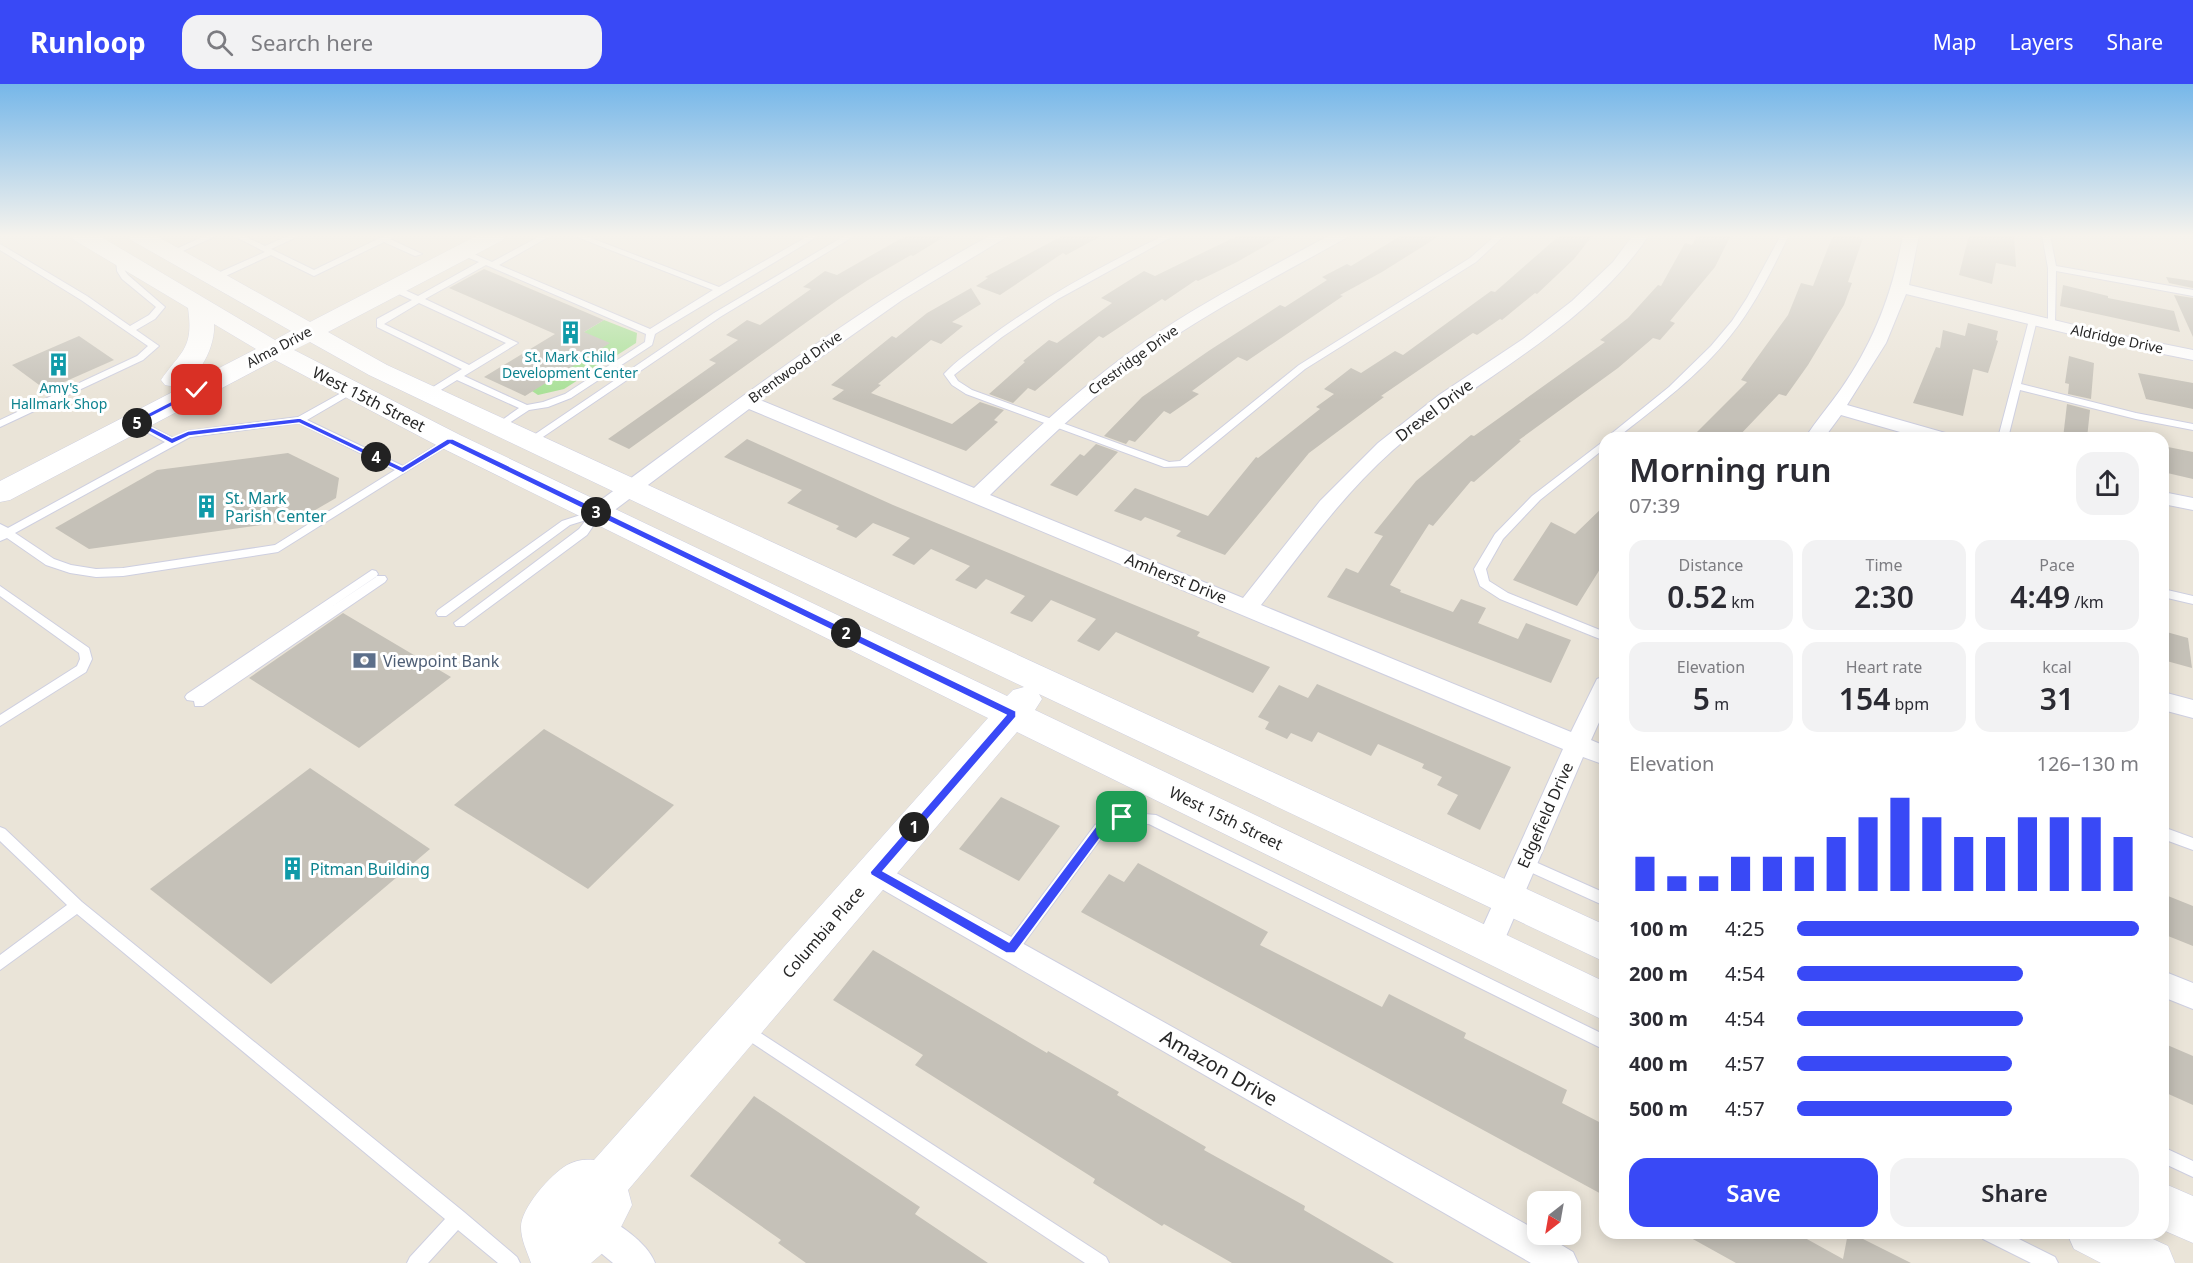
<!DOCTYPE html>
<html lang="en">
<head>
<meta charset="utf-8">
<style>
	:root { --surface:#fff; --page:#f2f2f3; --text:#2b2b33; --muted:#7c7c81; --accent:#3949f6 }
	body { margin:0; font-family:"Noto Sans",sans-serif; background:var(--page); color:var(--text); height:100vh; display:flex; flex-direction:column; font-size:22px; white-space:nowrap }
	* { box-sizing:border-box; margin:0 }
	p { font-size:20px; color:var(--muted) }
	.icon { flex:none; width:33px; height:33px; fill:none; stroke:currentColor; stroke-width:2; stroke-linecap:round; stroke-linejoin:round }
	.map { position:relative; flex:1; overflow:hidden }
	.side { position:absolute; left:1599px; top:348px; width:570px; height:807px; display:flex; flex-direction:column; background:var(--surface); border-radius:18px; box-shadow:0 3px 15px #0003 }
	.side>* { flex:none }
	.needle { width:39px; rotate:211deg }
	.buttons { position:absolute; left:1527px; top:1107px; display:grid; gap:12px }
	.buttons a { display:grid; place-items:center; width:54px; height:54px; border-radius:12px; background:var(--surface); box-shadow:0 3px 15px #0003; font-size:30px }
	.pin { position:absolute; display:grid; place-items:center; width:51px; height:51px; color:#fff; margin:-26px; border-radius:12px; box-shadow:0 3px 9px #0006 }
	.km { position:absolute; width:30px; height:30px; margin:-15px; border-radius:50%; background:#222; color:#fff; font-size:16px; line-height:30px; text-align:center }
	.round { display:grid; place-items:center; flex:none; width:63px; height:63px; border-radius:18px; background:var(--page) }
	.headline { display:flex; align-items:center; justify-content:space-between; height:102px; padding:0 30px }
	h1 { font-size:33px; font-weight:600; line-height:45px }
	.stats { display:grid; grid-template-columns:repeat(3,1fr); gap:9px; height:102px; padding:6px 30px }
	.stats div { display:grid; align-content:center; border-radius:15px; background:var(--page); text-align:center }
	.stats b { font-size:30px; font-weight:600 }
	.stats small { font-size:16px; font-weight:400 }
	.stats p { font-size:16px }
	.chart { height:168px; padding:12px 30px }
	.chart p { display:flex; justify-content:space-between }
	.chart svg { width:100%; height:108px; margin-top:6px; stroke:var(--accent); stroke-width:6 }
	.primary-button { display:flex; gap:12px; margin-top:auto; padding:12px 30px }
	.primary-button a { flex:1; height:69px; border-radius:18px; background:var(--accent); color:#fff; font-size:24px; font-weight:600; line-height:69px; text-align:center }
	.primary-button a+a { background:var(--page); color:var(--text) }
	ul { padding:0 30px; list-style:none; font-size:20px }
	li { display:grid; grid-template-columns:96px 72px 1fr; align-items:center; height:45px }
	li i { height:15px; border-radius:8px; background:var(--accent) }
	header { display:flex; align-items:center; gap:36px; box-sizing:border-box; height:84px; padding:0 30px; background:var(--accent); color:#fff }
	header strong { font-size:28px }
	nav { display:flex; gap:33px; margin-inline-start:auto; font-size:21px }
	.search { width:420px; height:54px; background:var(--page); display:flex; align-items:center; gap:15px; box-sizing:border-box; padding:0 21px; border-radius:18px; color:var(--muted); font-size:22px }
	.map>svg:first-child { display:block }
	.green { fill:#a7e095 }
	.building { fill:#c5c1b8 }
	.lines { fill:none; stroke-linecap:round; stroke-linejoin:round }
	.lane-casing { stroke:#cecfe0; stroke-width:2 }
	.street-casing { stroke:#cecfe0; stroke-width:2 }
	.secondary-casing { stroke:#cecfe0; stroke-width:1 }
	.lane { fill:#fff; fill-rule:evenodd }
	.street { fill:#fff; fill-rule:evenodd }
	.secondary { fill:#fff; fill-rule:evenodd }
	.route { fill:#3949f6; stroke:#fff; stroke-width:1.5 }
	.labels { text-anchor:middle; stroke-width:6; stroke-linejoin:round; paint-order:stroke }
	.far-street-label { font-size:14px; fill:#272727; stroke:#fff }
	.far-culture-label { font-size:14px; fill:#0d838f; stroke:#fff }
	.street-label { font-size:16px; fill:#272727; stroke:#fff }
	.culture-label { font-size:16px; fill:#0d838f; stroke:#fff; text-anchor:start }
	.service-label { font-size:16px; fill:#4e5e75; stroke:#fff; text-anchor:start }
	.near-street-label { font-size:20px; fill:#272727; stroke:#fff }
</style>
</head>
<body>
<header>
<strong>Runloop</strong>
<div class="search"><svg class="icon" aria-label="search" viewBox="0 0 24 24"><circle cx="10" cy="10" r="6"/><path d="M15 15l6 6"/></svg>Search here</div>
<nav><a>Map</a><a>Layers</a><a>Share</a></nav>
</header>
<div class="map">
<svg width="2193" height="1179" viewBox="0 0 2193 1179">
	<rect width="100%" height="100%" fill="#eae4d8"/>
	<path class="green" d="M604 236 637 249 636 259 564 305 538 311 532 307 584 248Z"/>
	<g class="building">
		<path d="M907 151H947L913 172 911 171 868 196 839 215 629 365 608 355 716 279 709 276 738 256 726 251 747 236 760 241 811 205 803 203 825 187 837 191Z"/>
		<path d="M1064 151H1103L1066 171 1063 169 1000 211 976 202 988 194 985 193Z"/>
		<path d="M1239 151H1284L1237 178 1198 197 1196 196 1165 217 1162 215 1103 254 1099 252 1035 307 1028 304 1013 319 989 310 1025 278 1023 277 1049 256 1057 259 1112 219 1101 214 1144 187 1155 192Z"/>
		<path d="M1402 151H1441L1382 188 1340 211 1343 212 1247 277 1238 273 1192 307 1199 310 1170 330 1164 327 1135 358 1129 356 1126 360 1104 352 1142 313 1210 266 1280 221 1285 223 1327 196 1322 193 1347 180 1351 182Z"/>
		<path d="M1560 151H1593L1574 175 1537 210 1535 209 1502 236 1500 235 1477 251 1473 249 1381 312 1384 313 1309 369 1225 471 1176 452 1181 447 1145 433 1141 437 1114 427 1135 404 1208 432 1256 373 1258 374 1320 325 1316 323 1334 310 1324 305 1351 284 1361 289 1395 267 1403 271 1491 207 1495 208Z"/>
		<path d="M1697 151H1731L1715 183 1670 237 1675 239 1660 256 1653 254 1618 284 1519 356 1521 357 1474 398 1471 397 1433 442 1429 440 1390 501 1401 506 1400 508 1453 528 1461 515 1486 524 1478 539 1518 555 1526 539 1571 556 1551 599 1327 513 1346 484 1358 489 1383 452 1374 449 1416 397 1471 351 1474 352 1605 258 1600 256 1628 234 1658 201 1661 202 1685 159 1692 161Z"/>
		<path d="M1833 151H1849L1863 154 1848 198 1852 199 1844 221 1808 281 1786 312 1779 310 1737 354H1691L1747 298 1741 296 1788 231 1801 199 1813 202Z"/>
		<path d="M1969 151H2014L2016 183 1996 179 1992 200 1959 191Z"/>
		<path d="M484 185 604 236 584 248 610 259 525 312 484 293 555 250 449 204Z"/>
		<path d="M2166 193 2193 197V204L2169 199Z"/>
		<path d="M2063 201 2108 212V214L2174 227 2180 248 2060 222Z"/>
		<path d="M971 204 981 220 952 238 963 242 941 260 931 256 878 300 881 301 871 309 952 340 980 318 1004 326 994 336 998 338 966 367 832 315 844 306 831 301 892 252 896 254 927 229Z"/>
		<path d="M2174 211 2193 214V253Z"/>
		<path d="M1968 239 1998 247 1996 256 1998 257 1988 289 1973 285 1963 332 1913 319 1936 263 1940 264 1943 246 1965 252Z"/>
		<path d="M79 252 114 276 46 306 12 281Z"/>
		<path d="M2069 272 2094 279 2091 315 2068 310 2069 300 2065 299Z"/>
		<path d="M2138 289 2193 299V325L2146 315Z"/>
		<path d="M2067 320 2090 326 2087 354H2063Z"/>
		<path d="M747 355 893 421 1200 548 1197 552 1270 583 1253 609 1116 548 1099 567 1077 557 1096 535 1051 516 1032 538 1010 529 1025 512 986 495 976 505 955 496 970 482 931 465 914 481 892 471 910 454 873 439 856 454 836 445 839 442 787 419 802 406 724 373Z"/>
		<path d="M1096 360 1118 368 1077 412 1050 401 1080 370 1084 372Z"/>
		<path d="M2163 362 2193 368V395L2163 388Z"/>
		<path d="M288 369 339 394 336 414 298 436 89 465 55 444 157 386Z"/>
		<path d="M1605 421V477L1577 522 1513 496 1551 438 1575 450Z"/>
		<path d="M343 529 451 593 359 664 249 594Z"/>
		<path d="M2163 547 2188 554 2192 584 2163 576Z"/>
		<path d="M1317 600 1511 683 1480 746 1447 730 1458 711 1437 701 1442 693 1422 684 1424 680 1378 660 1371 672 1318 648 1312 658 1291 649 1287 655 1265 645 1269 638 1258 633 1279 601 1308 614Z"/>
		<path d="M544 645 674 721 588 805 454 721Z"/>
		<path d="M310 684 430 765 271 900 150 805Z"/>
		<path d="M1001 713 1060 742 1019 797 959 765Z"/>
		<path d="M1138 779 1268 848 1260 861 1382 923 1389 910 1466 949 1464 954 1567 1006 1562 1019 1605 1041V1112L1081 828 1109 790 1124 798Z"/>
		<path d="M2163 810 2193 822V862L2163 850Z"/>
		<path d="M873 866 1047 969 1048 967 1119 1008 1117 1011 1206 1063 1204 1066 1305 1122 1304 1126 1394 1179H1232L1164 1140 1162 1142 1093 1099 1095 1095 915 981 923 971 833 916Z"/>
		<path d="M2165 960 2193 972V1021L2164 1008Z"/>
		<path d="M754 1012 920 1123 915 1130 988 1179H806L778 1159 781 1156 690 1092Z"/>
		<path d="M1682 1149H1796L1843 1175 1848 1149H1851L1911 1179H1736Z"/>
	</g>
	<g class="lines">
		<defs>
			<g id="lane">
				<path d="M207 151H218L174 171 167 169Z"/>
				<path d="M232 151H242L265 162 290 151H301L271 165 314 186 386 151H396L390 155 422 170 415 172 384 158 314 192 271 171 217 196H211V192L265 168Z"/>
				<path d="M542 151H552L499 181 650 245 713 206 572 151H583L719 203 810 151H820L655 250 652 261 571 314 548 323 529 326 503 343 500 344 495 341 519 324 457 296 431 312H425V308L462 285 377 243V235L412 216 390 206V202H396L418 212 479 178 459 170V166H465L492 178ZM486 181 646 250 645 258 565 310 543 318 527 321 464 292 518 259 425 215ZM419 219 506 259 469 281 384 240Z"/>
				<path d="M846 151H856L720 233 534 359 530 360 525 357 714 229Z"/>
				<path d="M1165 151H1175L1058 215 1002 253 954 291 958 297 972 306 1169 378 1180 377 1299 281 1470 174 1496 151H1505L1476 178 1305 285 1187 382 1164 383 966 310 952 301 944 290C956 277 972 266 987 255 1042 214 1103 181 1165 151Z"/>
				<path d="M1781 151H1789C1772 186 1755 221 1731 251 1699 292 1657 322 1617 354H1606L1669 303 1711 262 1732 237 1747 214Z"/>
				<path d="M2042 151H2050L2056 182 2193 206V212L2056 187 2055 240 2054 242H2048V184Z"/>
				<path d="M0 160 87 212 130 242 149 231 156 223 122 195 117 187 116 174 123 172 125 187 128 191 165 223 155 235 136 246 159 262 143 276 0 343V336L137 272 148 262 81 216 0 166Z"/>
				<path d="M2033 233 2037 236 2021 300 2136 329 2193 340V346L2136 335 2020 306 2008 354H1998L2029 236Z"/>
				<path d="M352 303 357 306 355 308 307 336 403 382 446 355 450 354 455 357 278 468 123 492 96 493 70 489 46 481 7 454 0 457V440L8 444 165 358 132 340V336H138L173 354 188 347 298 333ZM299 339 395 386 275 461 123 484 96 485 71 481 54 475 15 449 190 353Z"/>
				<path d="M1605 356V364L1540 416 1503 455 1486 485 1489 497 1508 509 1605 548V557L1500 515 1480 502 1474 485 1495 450 1532 412Z"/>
				<path d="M596 426 602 429 587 451 464 542H456L454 539 579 445 586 436 570 441 446 532H438L436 529 438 526 562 437Z"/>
				<path d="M372 486 376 487 378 490 376 493 331 523 377 492H385L387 495 385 498 203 622H195L194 617 187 616 185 613 187 610Z"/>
				<path d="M0 502 89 564 92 575 86 588 0 642V631L77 582 80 575 79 569 0 512Z"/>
				<path d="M2163 505 2193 512V520L2163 513Z"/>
				<path d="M1122 728 1156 731 1605 951V966L1149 740 1124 739 1105 749 1016 870 1011 871 1006 870 1004 865 1006 860 1095 741Z"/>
				<path d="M0 743 5 745 82 818 464 1128 517 1173 520 1179H498L458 1146 428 1179H407L410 1173 445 1135 77 830 0 886V871L67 821 0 757Z"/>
				<path d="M2163 743 2193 754V766L2163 755Z"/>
				<path d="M1524 773 1605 809V822L1519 783 1517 779 1519 775Z"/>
				<path d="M745 939 1106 1173 1109 1179H1085L740 951 737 946 740 941Z"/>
				<path d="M2163 1063 2193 1077V1093L2163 1079Z"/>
				<path d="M1981 1149H2007L2055 1173 2058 1179H2031L1983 1155Z"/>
			</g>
			<g id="street">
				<path d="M991 151H1010L902 216 760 316 974 404C1027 354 1080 303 1140 261 1200 219 1266 186 1330 151H1349L1346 154C1280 191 1212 225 1150 269 1093 311 1041 361 990 411L1243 514 1320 417 1378 359 1439 311 1523 255 1572 217 1613 178 1633 151H1649C1586 246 1477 293 1393 366 1342 411 1302 468 1261 521L1571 648 1597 595 1605 592V625L1591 656 1605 662V681L1583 673 1498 871 1488 874 1478 871 1474 862 1563 665 749 325 604 434 597 435 590 434 587 429 590 424C721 329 848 229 991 151Z"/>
				<path d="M1903 151H1919L1909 201 2099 247 2193 266V276L2099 257 1906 210 1886 259 1847 321 1949 350 1951 354H1921L1841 331 1824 354H1805C1816 337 1829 322 1841 305 1874 258 1893 208 1903 151Z"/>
				<path d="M2163 408 2193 414V426L2163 420Z"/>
				<path d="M2163 608 2193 616V634L2163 626Z"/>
				<path d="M875 777 1538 1147V1150H1543L1573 1168 1578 1179H1531L866 796 862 788 866 780Z"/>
				<path d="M2163 887 2193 899V925L2163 913Z"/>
				<path d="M596 1129C617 1138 647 1158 655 1179H613L585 1156 580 1145 585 1134Z"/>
			</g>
			<g id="secondary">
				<path d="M71 151H98L275 256 291 247 131 156 128 151H155L310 238 478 151H506L503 156 328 248 387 281 1605 841V878L1039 610 1042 615 1035 626 1605 898V937L1017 648 628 1106 632 1121 612 1161 591 1179H531C527 1167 521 1156 521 1143 521 1124 551 1090 567 1081 576 1076 584 1075 594 1076L988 634 440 363 275 276 10 416 0 418V397L256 265 214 240C216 265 193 309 165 301L161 296C181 267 194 265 188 224L74 156ZM310 258 369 291 1024 603 1013 606 1007 612 460 351 294 266Z"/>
				<path d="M2163 1099 2193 1112V1159L2163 1146Z"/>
				<path d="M2067 1149H2140L2168 1162 2175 1179H2101L2074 1165Z"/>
			</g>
		</defs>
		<use href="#lane" class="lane-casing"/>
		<use href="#street" class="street-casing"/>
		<use href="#secondary" class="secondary-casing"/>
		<use href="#lane" class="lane"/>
		<use href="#street" class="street"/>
		<use href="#secondary" class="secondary"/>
	</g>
	<linearGradient id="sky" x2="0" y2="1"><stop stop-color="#76b7e9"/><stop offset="0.48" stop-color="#f6f3ed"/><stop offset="1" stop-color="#f6f3ed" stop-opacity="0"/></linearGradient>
	<rect width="2193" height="316" fill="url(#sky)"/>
	<path class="route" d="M197 304 201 306 200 308 141 338 172 354 188 347 300 334 402 383 447 355H453L1016 627V633L883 787 1009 858 1096 742 1122 728 1128 733 1104 749 1015 869H1006L871 791 870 788 1006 631 450 360 403 389 299 339 189 352 172 360 131 338Z"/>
	<defs>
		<symbol id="building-bare" viewBox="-9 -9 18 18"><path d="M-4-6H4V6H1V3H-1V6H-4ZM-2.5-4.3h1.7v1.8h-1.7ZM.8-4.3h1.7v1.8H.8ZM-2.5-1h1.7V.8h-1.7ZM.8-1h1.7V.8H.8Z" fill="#0f9aa8" stroke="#fff" stroke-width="2.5" paint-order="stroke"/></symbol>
		<symbol id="bank-bare" viewBox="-9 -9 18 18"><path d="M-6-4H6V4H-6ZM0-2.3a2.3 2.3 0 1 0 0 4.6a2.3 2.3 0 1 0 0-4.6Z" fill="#5c6f8a" stroke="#fff" stroke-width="2.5" paint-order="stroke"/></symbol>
	</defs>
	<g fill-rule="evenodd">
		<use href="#building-bare" x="554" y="232" width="33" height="33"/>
		<use href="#building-bare" x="42" y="264" width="33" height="33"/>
		<use href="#building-bare" x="190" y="406" width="33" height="33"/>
		<use href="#bank-bare" x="348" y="560" width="33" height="33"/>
		<use href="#building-bare" x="276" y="768" width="33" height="33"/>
	</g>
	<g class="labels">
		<g class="far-street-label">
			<text transform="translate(2117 255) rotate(12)" y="5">Aldridge Drive</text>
			<text transform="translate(279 263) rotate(-28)" y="5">Alma Drive</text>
			<text transform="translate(1133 276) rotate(-36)" y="5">Crestridge Drive</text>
			<text transform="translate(795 283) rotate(-36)" y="5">Brentwood Drive</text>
		</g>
		<g class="far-culture-label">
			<text x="570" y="278">St. Mark Child<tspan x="570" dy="16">Development Center</tspan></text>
			<text x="59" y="309">Amy's<tspan x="59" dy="16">Hallmark Shop</tspan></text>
		</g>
		<g class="street-label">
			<text transform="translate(369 315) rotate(27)" y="6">West 15th Street</text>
			<text transform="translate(1434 326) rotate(-37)" y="6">Drexel Drive</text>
			<text transform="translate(1176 494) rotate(22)" y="6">Amherst Drive</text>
			<text transform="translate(1545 731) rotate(-66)" y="6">Edgefield Drive</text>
			<text transform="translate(1226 734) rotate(26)" y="6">West 15th Street</text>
			<text transform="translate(823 848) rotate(-49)" y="6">Columbia Place</text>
		</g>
		<g class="culture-label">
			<text x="225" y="420">St. Mark<tspan x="225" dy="18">Parish Center</tspan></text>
			<text x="310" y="791">Pitman Building</text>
		</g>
		<g class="service-label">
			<text x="383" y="583">Viewpoint Bank</text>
		</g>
		<g class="near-street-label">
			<text transform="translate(1219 984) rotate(30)" y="7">Amazon Drive</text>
		</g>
	</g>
</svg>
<div class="buttons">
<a><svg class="needle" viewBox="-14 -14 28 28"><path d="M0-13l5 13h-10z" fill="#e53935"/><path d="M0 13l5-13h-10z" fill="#7c7c81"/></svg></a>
</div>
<div class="pin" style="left:1122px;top:733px;background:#1e9e55"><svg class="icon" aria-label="arrive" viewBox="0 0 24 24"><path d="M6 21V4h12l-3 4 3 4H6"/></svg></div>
<div class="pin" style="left:197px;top:306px;background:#d93025"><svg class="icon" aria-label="check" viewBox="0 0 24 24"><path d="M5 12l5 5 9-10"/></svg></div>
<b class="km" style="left:914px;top:743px">1</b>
<b class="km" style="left:846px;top:549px">2</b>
<b class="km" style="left:596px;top:428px">3</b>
<b class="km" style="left:376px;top:373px">4</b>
<b class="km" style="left:137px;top:339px">5</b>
<section class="side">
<div class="headline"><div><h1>Morning run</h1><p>07:39</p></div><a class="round"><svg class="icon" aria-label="share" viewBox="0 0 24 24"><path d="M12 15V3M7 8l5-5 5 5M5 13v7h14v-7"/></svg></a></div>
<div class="stats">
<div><p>Distance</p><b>0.52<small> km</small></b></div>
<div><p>Time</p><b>2:30</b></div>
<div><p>Pace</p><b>4:49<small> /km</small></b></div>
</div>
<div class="stats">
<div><p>Elevation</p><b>5<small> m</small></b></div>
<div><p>Heart rate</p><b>154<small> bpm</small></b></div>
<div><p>kcal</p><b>31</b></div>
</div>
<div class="chart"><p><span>Elevation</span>126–130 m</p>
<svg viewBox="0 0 160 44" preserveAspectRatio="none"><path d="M5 44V30M15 44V38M25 44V38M35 44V30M45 44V30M55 44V30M65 44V22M75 44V14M85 44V6M95 44V14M105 44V22M115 44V22M125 44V14M135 44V14M145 44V14M155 44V22"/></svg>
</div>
<ul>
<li><b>100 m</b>4:25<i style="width:100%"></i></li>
<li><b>200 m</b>4:54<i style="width:66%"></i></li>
<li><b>300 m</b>4:54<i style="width:66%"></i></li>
<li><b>400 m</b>4:57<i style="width:63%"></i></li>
<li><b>500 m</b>4:57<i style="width:63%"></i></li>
</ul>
<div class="primary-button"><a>Save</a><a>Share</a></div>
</section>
</div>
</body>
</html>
